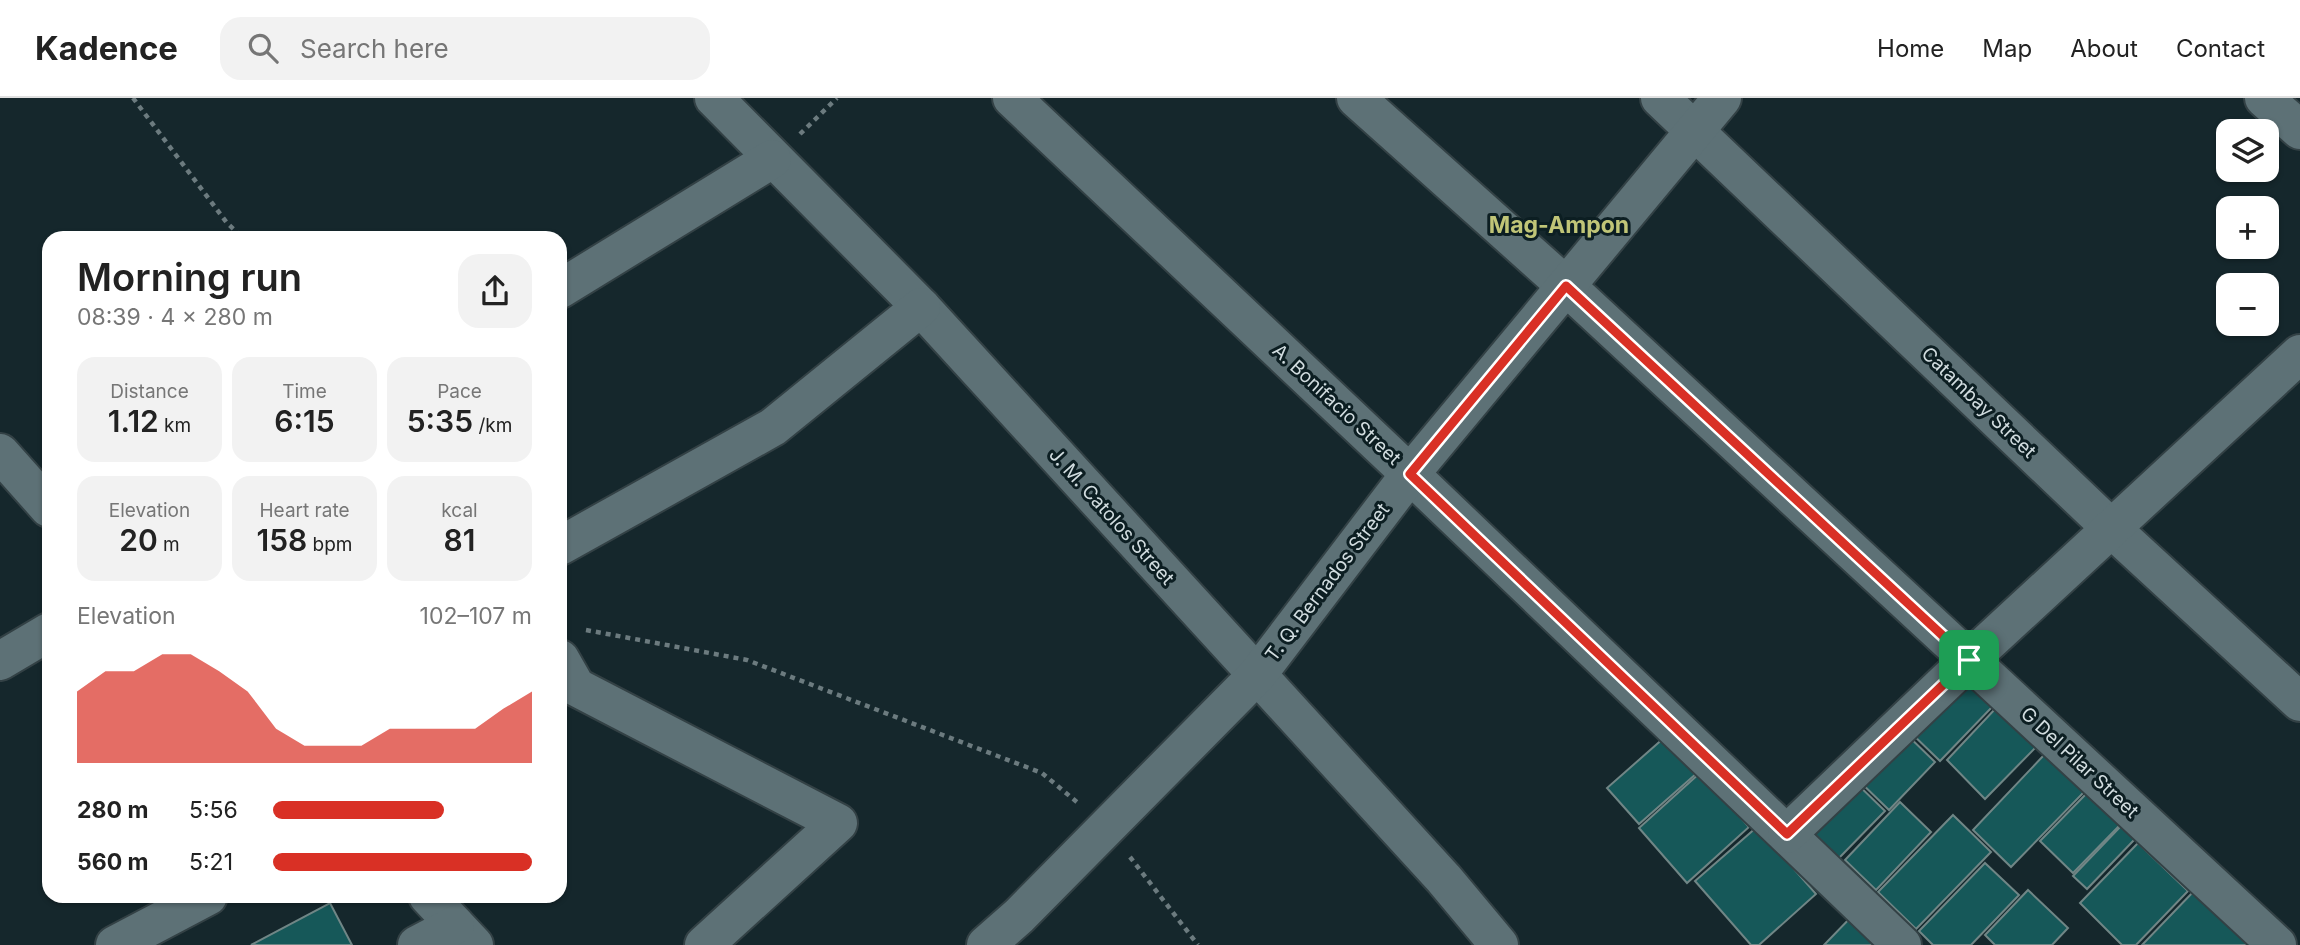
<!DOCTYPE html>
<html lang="en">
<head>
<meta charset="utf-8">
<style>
	:root { --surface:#fff; --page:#f2f2f2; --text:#222; --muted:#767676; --line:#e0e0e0; --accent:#d93025 }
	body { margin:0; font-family:Inter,sans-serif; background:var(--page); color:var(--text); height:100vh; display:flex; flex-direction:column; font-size:26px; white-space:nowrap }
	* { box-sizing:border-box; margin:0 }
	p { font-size:23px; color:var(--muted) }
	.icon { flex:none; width:38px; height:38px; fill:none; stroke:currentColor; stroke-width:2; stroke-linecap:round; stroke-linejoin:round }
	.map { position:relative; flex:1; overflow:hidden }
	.side { position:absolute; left:42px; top:133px; width:525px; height:672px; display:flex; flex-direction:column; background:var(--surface); border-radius:21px; box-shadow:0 2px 5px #0004 }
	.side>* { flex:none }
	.tools { position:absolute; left:2216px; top:21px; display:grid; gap:14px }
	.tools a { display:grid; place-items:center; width:63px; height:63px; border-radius:14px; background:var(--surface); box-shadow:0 2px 5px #0004; font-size:35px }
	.pin { position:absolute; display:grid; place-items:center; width:60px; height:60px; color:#fff; margin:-30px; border-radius:14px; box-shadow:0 4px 10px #0006 }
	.round { display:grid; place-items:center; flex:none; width:74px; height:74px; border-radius:21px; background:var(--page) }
	.headline { display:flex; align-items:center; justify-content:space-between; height:119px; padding:0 35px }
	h1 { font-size:38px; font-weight:600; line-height:52px }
	.stats { display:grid; grid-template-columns:repeat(3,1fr); gap:10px; height:119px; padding:7px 35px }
	.stats div { display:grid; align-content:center; border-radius:18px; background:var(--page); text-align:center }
	.stats b { font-size:30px; font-weight:600 }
	.stats small { font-size:19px; font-weight:400 }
	.stats p { font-size:19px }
	.chart { height:196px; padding:14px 35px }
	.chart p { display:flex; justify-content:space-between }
	.chart svg { width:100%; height:126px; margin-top:7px; fill:var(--accent); opacity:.7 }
	ul { padding:0 35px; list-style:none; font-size:23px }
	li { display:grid; grid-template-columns:112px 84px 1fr; align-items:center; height:52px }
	li i { height:18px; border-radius:9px; background:var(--accent) }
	header { display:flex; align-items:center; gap:42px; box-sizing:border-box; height:98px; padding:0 35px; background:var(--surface); border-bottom:2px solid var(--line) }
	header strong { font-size:33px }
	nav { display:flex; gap:38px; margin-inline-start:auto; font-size:24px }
	.search { width:490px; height:63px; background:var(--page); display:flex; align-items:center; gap:18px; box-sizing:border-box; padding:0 24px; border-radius:21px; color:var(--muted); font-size:26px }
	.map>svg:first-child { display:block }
	.building { fill:#165859; stroke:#708686; stroke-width:2 }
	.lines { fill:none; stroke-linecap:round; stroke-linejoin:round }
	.minor-casing { stroke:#334145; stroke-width:42 }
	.path { stroke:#6c7b7f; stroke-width:4.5; stroke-dasharray:5 5; stroke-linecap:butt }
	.minor { stroke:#5d7176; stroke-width:38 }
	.route-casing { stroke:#fff; stroke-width:14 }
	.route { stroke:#d93025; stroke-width:9 }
	.labels { text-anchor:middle; stroke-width:6; stroke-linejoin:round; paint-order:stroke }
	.street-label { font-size:19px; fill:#d1dcdf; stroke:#0c1e22 }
	.quarter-label { font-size:23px; font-weight:bold; fill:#c0c577; stroke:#0c1e22 }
</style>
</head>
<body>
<header>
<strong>Kadence</strong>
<div class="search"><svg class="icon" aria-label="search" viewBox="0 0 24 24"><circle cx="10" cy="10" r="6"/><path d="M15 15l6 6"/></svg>Search here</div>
<nav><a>Home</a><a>Map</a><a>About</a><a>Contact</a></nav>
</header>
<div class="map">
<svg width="2300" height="847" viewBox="0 0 2300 847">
	<rect width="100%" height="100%" fill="#15272c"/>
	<g class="building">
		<path d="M1962 576 1994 607 1940 663 1908 632Z"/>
		<path d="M1997 609 2037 648 1985 701 1947 662Z"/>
		<path d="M1900 630 1935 664 1889 712 1854 678Z"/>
		<path d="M1665 639 1697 675 1639 726 1607 690Z"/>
		<path d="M2045 656 2084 694 2011 769 1973 732Z"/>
		<path d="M1701 674 1749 729 1687 785 1639 730Z"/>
		<path d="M1849 678 1885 713 1839 760 1803 725Z"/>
		<path d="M2088 694 2121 726 2073 775 2040 743Z"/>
		<path d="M1900 704 1931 734 1876 792 1845 762Z"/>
		<path d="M1953 717 1991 754 1916 831 1878 794Z"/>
		<path d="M2121 728 2135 741 2087 791 2073 778Z"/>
		<path d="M1757 729 1816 796 1759 847H1751L1695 783Z"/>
		<path d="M2138 745 2188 793 2136 847H2122L2080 805Z"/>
		<path d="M1985 765 2019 797 1971 847H1933L1919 833Z"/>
		<path d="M2028 792 2068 830 2052 847H1995L1985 837Z"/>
		<path d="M2195 792 2250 847H2142Z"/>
		<path d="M330 805 352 847H251Z"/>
		<path d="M1856 814 1889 847H1824Z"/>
	</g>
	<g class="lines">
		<defs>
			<g id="minor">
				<path d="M714 0 921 209 1444 781 1499 847"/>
				<path d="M1012 0 1410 376 1902 847"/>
				<path d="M1356 0 1566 188 2277 847"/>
				<path d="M1660 0 2112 431 2300 604"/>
				<path d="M2264 0 2300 32"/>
				<path d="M560 191 772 61"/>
				<path d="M0 355 49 410"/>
				<path d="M560 448 773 329 921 209"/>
				<path d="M560 561 576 589 838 725 704 847"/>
				<path d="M0 563 49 534"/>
				<path d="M1787 736 1969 562 2300 256"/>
				<path d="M428 798 474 847"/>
				<path d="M115 847 208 798"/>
				<path d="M417 847 455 827"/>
				<path d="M986 847 1019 818 1257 577 1410 376 1722 0"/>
			</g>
		</defs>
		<use href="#minor" class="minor-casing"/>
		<g class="path">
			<path d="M133 0 227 125 243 140"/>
			<path d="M800 36 837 0"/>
			<path d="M586 532 747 562 1042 675 1078 705"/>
			<path d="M1130 759 1198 847"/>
		</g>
		<use href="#minor" class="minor"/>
	</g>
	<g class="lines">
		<defs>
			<path id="route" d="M1566 188 1969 562 1787 736 1410 376Z"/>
		</defs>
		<use href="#route" class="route-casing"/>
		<use href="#route" class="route"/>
	</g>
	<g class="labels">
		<g class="street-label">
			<text transform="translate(1979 304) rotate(44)" y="7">Catambay Street</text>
			<text transform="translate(1337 306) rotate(43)" y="7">A. Bonifacio Street</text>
			<text transform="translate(1112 418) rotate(48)" y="7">J. M. Catolos Street</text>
			<text transform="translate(1327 484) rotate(-53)" y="7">T. Q. Bernados Street</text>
			<text transform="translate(2080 664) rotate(43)" y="7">G Del Pilar Street</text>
		</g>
		<g class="quarter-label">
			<text x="1559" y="135">Mag-Ampon</text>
		</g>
	</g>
</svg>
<div class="tools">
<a><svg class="icon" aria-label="layers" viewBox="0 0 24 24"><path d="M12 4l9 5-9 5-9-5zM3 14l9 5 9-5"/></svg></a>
<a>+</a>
<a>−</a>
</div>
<div class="pin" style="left:1969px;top:562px;background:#1e9e55"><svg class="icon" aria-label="arrive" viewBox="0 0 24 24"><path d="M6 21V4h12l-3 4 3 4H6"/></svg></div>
<section class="side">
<div class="headline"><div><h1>Morning run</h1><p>08:39 · 4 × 280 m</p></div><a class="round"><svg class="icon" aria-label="share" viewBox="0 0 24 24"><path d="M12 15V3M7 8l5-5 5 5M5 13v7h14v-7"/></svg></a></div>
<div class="stats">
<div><p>Distance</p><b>1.12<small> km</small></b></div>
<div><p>Time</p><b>6:15</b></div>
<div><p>Pace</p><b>5:35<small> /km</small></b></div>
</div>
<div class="stats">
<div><p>Elevation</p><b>20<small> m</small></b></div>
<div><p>Heart rate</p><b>158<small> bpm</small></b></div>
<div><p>kcal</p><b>81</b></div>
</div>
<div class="chart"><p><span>Elevation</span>102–107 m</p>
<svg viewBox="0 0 160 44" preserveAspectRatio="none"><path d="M0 44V19L10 12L20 12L30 6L40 6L50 12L60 19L70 32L80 38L90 38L100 38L110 32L120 32L130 32L140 32L150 25L160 19V44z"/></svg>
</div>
<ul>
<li><b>280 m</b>5:56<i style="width:66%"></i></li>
<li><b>560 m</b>5:21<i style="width:100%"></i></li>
</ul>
</section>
</div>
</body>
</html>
